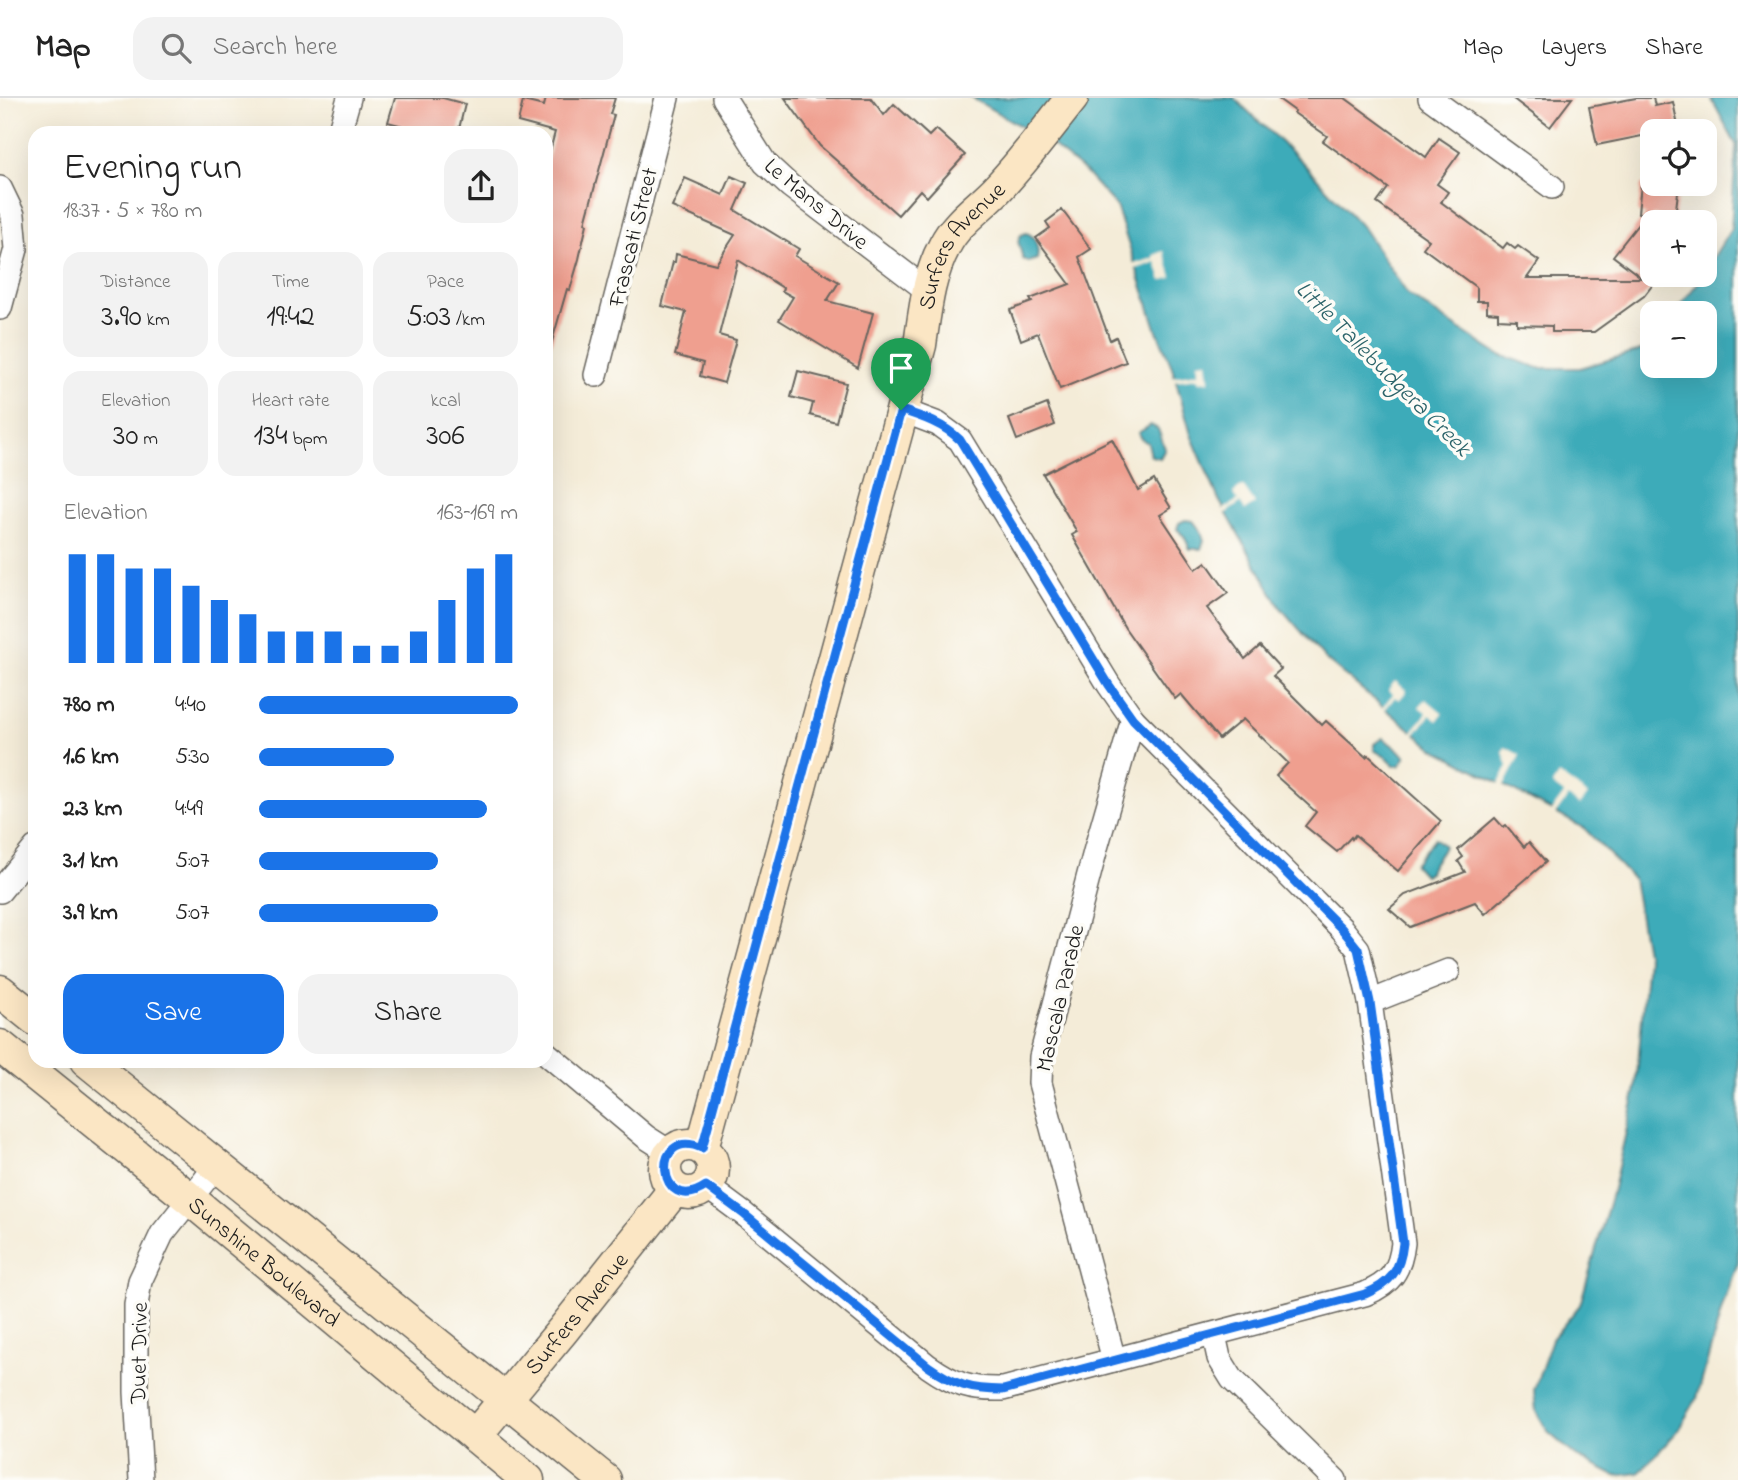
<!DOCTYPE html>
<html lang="en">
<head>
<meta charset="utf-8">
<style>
	:root { --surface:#fff; --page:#f2f2f2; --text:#222; --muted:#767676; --line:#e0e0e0; --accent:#1a73e8 }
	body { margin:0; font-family:"Indie Flower",sans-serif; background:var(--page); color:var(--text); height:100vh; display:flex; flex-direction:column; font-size:26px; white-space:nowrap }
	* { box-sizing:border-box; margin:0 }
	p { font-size:23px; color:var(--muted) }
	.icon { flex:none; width:38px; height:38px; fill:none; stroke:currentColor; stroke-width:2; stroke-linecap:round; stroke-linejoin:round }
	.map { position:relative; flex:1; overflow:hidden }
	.sheet { position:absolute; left:28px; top:28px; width:525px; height:942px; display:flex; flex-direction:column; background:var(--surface); border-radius:21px; box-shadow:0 7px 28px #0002 }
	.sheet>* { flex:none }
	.tools { position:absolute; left:1640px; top:21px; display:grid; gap:14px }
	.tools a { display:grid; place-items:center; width:77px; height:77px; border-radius:14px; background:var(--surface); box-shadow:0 7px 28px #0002; font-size:35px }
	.pin { position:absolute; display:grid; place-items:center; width:60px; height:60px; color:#fff; margin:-72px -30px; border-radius:50% 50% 50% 0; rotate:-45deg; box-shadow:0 0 7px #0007 }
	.pin .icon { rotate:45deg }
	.round { display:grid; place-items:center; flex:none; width:74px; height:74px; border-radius:21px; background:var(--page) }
	.overview { display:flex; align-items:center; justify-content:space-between; height:119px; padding:0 35px }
	h1 { font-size:38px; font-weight:600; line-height:52px }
	.metrics { display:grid; grid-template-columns:repeat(3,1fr); gap:10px; height:119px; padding:7px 35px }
	.metrics div { display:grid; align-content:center; border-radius:18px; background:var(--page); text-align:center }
	.metrics b { font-size:30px; font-weight:600 }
	.metrics small { font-size:19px; font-weight:400 }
	.metrics p { font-size:19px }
	.chart { height:196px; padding:14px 35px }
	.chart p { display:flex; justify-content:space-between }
	.chart svg { width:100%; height:126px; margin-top:7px; stroke:var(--accent); stroke-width:6 }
	.cta { display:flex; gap:14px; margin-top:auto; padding:14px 35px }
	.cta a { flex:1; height:80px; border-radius:21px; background:var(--accent); color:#fff; font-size:28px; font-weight:600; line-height:80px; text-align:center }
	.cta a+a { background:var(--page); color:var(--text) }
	ul { padding:0 35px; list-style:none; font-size:23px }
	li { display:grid; grid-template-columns:112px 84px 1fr; align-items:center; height:52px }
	li i { height:18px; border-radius:9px; background:var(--accent) }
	header { display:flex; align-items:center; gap:42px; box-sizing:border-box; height:98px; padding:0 35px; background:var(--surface); border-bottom:2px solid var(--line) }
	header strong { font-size:33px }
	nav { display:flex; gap:38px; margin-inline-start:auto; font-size:24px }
	.search { width:490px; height:63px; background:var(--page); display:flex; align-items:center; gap:18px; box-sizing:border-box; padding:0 24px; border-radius:21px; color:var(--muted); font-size:26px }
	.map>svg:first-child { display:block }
	.water { fill:#3cabb9; stroke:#2c646a; stroke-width:2 }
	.pier { fill:#f4ecd8 }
	.building { fill:#ef9f8f }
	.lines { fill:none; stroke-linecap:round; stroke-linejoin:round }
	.street-casing { stroke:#68655e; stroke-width:26 }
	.secondary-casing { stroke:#68655e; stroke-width:35 }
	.street { stroke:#fff; stroke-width:23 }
	.secondary { stroke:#fbe6c4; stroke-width:32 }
	.route-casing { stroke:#fff; stroke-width:14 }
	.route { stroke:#1a73e8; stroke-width:9 }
	.labels { text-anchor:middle; stroke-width:7; stroke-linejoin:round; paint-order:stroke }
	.street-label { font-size:23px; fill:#1c1c1c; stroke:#fdfcf7 }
	.water-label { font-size:24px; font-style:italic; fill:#2c646a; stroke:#fdfcf7 }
</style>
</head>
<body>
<header>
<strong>Map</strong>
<div class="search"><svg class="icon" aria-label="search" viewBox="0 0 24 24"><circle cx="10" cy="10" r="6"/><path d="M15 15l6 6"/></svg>Search here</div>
<nav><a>Map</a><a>Layers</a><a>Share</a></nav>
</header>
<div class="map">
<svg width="1738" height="1382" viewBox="0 0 1738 1382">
	<rect width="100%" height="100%" fill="#fdfcf7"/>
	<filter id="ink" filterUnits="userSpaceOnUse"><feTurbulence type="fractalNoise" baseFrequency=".0143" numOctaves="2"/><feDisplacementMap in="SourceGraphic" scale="14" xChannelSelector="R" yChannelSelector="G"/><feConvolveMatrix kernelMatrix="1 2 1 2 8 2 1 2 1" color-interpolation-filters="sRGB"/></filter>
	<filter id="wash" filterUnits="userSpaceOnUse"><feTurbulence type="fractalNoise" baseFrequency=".00686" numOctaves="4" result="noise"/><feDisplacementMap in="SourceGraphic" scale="28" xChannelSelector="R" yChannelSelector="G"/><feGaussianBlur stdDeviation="1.57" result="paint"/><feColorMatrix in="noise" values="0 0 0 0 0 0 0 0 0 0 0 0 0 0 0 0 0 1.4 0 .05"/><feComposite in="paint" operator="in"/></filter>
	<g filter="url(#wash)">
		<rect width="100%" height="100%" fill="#f4ecd8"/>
		<g class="water">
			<path d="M972 0H1234L1303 65 1364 131 1408 197 1497 256 1539 270H1580L1643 252 1652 241V268H1704V215H1674L1704 177 1705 173 1731 131 1736 47 1711 0H1738V1164L1722 1210 1697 1300 1677 1334 1639 1375 1615 1378 1576 1358 1549 1335 1536 1313 1534 1292 1552 1241 1580 1207 1612 1095 1636 990 1647 860 1633 781 1584 730 1433 650 1325 561 1280 509 1219 402 1191 337 1172 269 1157 233 1116 108 1085 74 1048 44Z"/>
			<path d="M1026 135C1036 137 1039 152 1037 161L1029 164 1023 161 1018 143 1021 137Z"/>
			<path d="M1151 327 1158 331 1165 351 1160 360 1151 358 1148 345 1141 341 1138 335Z"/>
			<path d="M1185 422 1193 423 1201 433 1204 442 1201 451H1190L1184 438 1177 431 1179 425Z"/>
			<path d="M1383 640 1406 658 1399 668H1394L1389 661 1374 652V646Z"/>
			<path d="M1435 740 1444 748C1441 758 1430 765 1429 775L1424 777 1414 766Z"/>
		</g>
		<g class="pier">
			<path d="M1164 153 1172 179 1162 183 1156 164 1133 172 1131 167 1154 160V157Z"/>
			<path d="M1207 263 1209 283 1199 284 1197 280 1173 283 1171 279 1199 275 1198 264Z"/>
			<path d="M1243 388 1255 406 1245 412 1240 405 1223 417 1221 413 1238 402 1233 395Z"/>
			<path d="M1395 583 1407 593 1399 602 1395 599 1383 614 1381 611 1393 596 1388 592Z"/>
			<path d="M1426 601 1443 615 1437 623 1430 617 1414 638 1410 636 1427 615 1419 609Z"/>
			<path d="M1505 649 1520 657 1503 690 1498 687 1508 668 1503 654Z"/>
			<path d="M1559 676 1588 697 1580 707 1568 699 1554 718 1550 715 1564 696 1552 687Z"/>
		</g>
		<g id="blocks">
			<g class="building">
				<path d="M395 0H443L465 6 458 35H429L388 24Z"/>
				<path d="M546 0H615L610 16 614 17 585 125 587 126 579 161 570 192 567 191 551 247 546 246V68L555 34 518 24 523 3 544 8Z"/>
				<path d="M785 0H871L884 17 894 6 929 38 936 31 965 57 927 99 920 92 898 117 820 48Z"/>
				<path d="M1277 0H1345L1426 59 1439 40 1460 54 1437 86 1448 94 1441 104 1503 150 1507 145 1515 151 1518 148 1539 163 1527 180H1642L1613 158 1646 116 1638 115 1641 86H1679L1675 119 1652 117V180H1658L1644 198 1594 234H1552V228L1517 227V222L1498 221V215L1487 214V203H1477V190L1423 150 1429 142 1377 105 1388 90 1323 43 1327 38 1294 15 1295 13Z"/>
				<path d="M1512 0H1572L1550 29Z"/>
				<path d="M1636 0H1653L1655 8 1673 4 1679 33H1652V36L1597 47 1589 9Z"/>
				<path d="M731 78 747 85 735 112 799 151 795 158 839 184 827 203 873 215 858 270 779 222 793 199 782 193 783 190 738 162 719 237 736 242 724 285 700 278 703 265 675 257 686 214 662 208 673 164H675L676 156 716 166 735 137 672 109 685 80 723 97Z"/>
				<path d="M1062 112 1091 151 1079 159 1110 242 1116 239 1126 264 1060 291 1038 235 1021 242 1010 212 1032 204 1030 201 1070 186 1036 140 1050 130 1046 124Z"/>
				<path d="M798 273 846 285 836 324 810 317 813 305 791 299Z"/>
				<path d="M1047 306 1055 327 1017 342 1009 321Z"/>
				<path d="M1112 341 1138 392 1154 382 1171 410 1160 417 1196 471 1206 464 1228 495 1207 510 1245 561 1260 548 1281 571 1273 578 1322 627 1326 623 1366 659 1368 657 1441 723 1398 773 1355 737 1352 741 1351 739 1337 754 1305 728 1316 714 1276 678 1288 665 1243 621 1219 641 1181 596 1175 601 1125 530 1072 437 1077 434 1043 376Z"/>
				<path d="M1495 720 1503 729 1506 727 1524 749 1529 744 1546 764 1485 816 1475 804 1410 829 1389 811 1405 797 1465 774 1458 763 1463 759 1458 752Z"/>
			</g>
		</g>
	</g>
	<g filter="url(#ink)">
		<use href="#blocks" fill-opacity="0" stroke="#68655e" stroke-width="2"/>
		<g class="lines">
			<defs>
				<g id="street">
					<path d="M724 0 765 65 790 88 928 193"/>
					<path d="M1430 0 1552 89"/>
					<path d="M339 35 349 0"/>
					<path d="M0 90 13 117 16 151 0 210"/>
					<path d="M596 277 667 0"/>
					<path d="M0 793 35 750"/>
					<path d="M1370 904 1448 873"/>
					<path d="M546 955 646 1039 671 1055"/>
					<path d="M706 1088 745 1117 928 1268C955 1287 970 1292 1003 1291L1365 1196C1391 1185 1400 1173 1403 1145L1370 904 1358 851 1342 831 1133 621 1109 587 960 342 938 326 901 312"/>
					<path d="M1214 1237 1219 1260 1232 1281 1335 1382"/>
					<path d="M1114 1262 1040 985 1041 959 1096 750 1133 621"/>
					<path d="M141 1382 136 1294V1207L140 1183 162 1136 217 1067"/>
				</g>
				<g id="secondary">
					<path d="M0 893 35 921"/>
					<path id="s1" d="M0 948 190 1101 528 1382"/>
					<path d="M86 962 605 1382"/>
					<circle cx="689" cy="1071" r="24"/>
					<path id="s2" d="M702 1050 920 247C925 213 928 178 945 147 957 123 982 108 1000 88 1026 60 1048 30 1072 0"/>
					<path id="s3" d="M475 1338 563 1232 675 1091"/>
				</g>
			</defs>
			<use href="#street" class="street-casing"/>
			<use href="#secondary" class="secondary-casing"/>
			<use href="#street" class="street"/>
			<use href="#secondary" class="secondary"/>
		</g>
	</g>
	<g class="lines" filter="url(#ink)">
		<defs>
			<path id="route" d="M901 312C923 319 944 326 960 342L1109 587 1133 621 1342 831 1358 851 1370 904 1403 1145C1400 1173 1391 1185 1365 1196L1003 1292C970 1292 955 1287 928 1268L745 1117 706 1088C657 1121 649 1027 702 1050Z"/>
		</defs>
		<use href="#route" class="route-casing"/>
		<use href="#route" class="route"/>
	</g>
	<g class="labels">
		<g class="street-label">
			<text transform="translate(817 105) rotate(40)" y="8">Le Mans Drive</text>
			<text transform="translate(632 139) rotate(-76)" y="8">Frascati Street</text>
			<text dy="8" stroke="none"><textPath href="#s2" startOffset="943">Surfers Avenue</textPath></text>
			<text transform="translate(1059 900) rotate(-77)" y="8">Mascala Parade</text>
			<text dy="8" stroke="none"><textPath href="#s1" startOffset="341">Sunshine Boulevard</textPath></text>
			<text dy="8" stroke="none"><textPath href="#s3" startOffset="159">Surfers Avenue</textPath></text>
			<text transform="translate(138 1255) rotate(-89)" y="8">Duet Drive</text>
		</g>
		<g class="water-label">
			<text transform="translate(1384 270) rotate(45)" y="8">Little Tallebudgera Creek</text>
		</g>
	</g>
</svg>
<div class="tools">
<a><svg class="icon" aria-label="locate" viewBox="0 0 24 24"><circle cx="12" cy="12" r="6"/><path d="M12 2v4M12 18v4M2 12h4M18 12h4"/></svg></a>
<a>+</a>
<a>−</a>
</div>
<div class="pin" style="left:901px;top:312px;background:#1e9e55"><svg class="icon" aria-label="arrive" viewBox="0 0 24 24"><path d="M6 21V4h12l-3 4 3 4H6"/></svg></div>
<section class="sheet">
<div class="overview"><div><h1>Evening run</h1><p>18:37 · 5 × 780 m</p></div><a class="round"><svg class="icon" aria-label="share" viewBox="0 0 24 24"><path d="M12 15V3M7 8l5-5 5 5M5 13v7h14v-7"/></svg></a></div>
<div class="metrics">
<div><p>Distance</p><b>3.90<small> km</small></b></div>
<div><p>Time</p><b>19:42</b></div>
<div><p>Pace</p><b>5:03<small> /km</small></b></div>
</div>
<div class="metrics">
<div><p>Elevation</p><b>30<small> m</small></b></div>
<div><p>Heart rate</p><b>134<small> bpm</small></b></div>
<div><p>kcal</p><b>306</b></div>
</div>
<div class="chart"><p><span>Elevation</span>163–169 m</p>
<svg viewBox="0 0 160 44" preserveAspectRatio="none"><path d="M5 44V6M15 44V6M25 44V11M35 44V11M45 44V17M55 44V22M65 44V27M75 44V33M85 44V33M95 44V33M105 44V38M115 44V38M125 44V33M135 44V22M145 44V11M155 44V6"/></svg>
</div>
<ul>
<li><b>780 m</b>4:40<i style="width:100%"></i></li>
<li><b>1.6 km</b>5:30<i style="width:52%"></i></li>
<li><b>2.3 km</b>4:49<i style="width:88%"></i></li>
<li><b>3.1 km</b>5:07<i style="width:69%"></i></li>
<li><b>3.9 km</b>5:07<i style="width:69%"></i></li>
</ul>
<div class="cta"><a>Save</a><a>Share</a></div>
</section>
</div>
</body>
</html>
